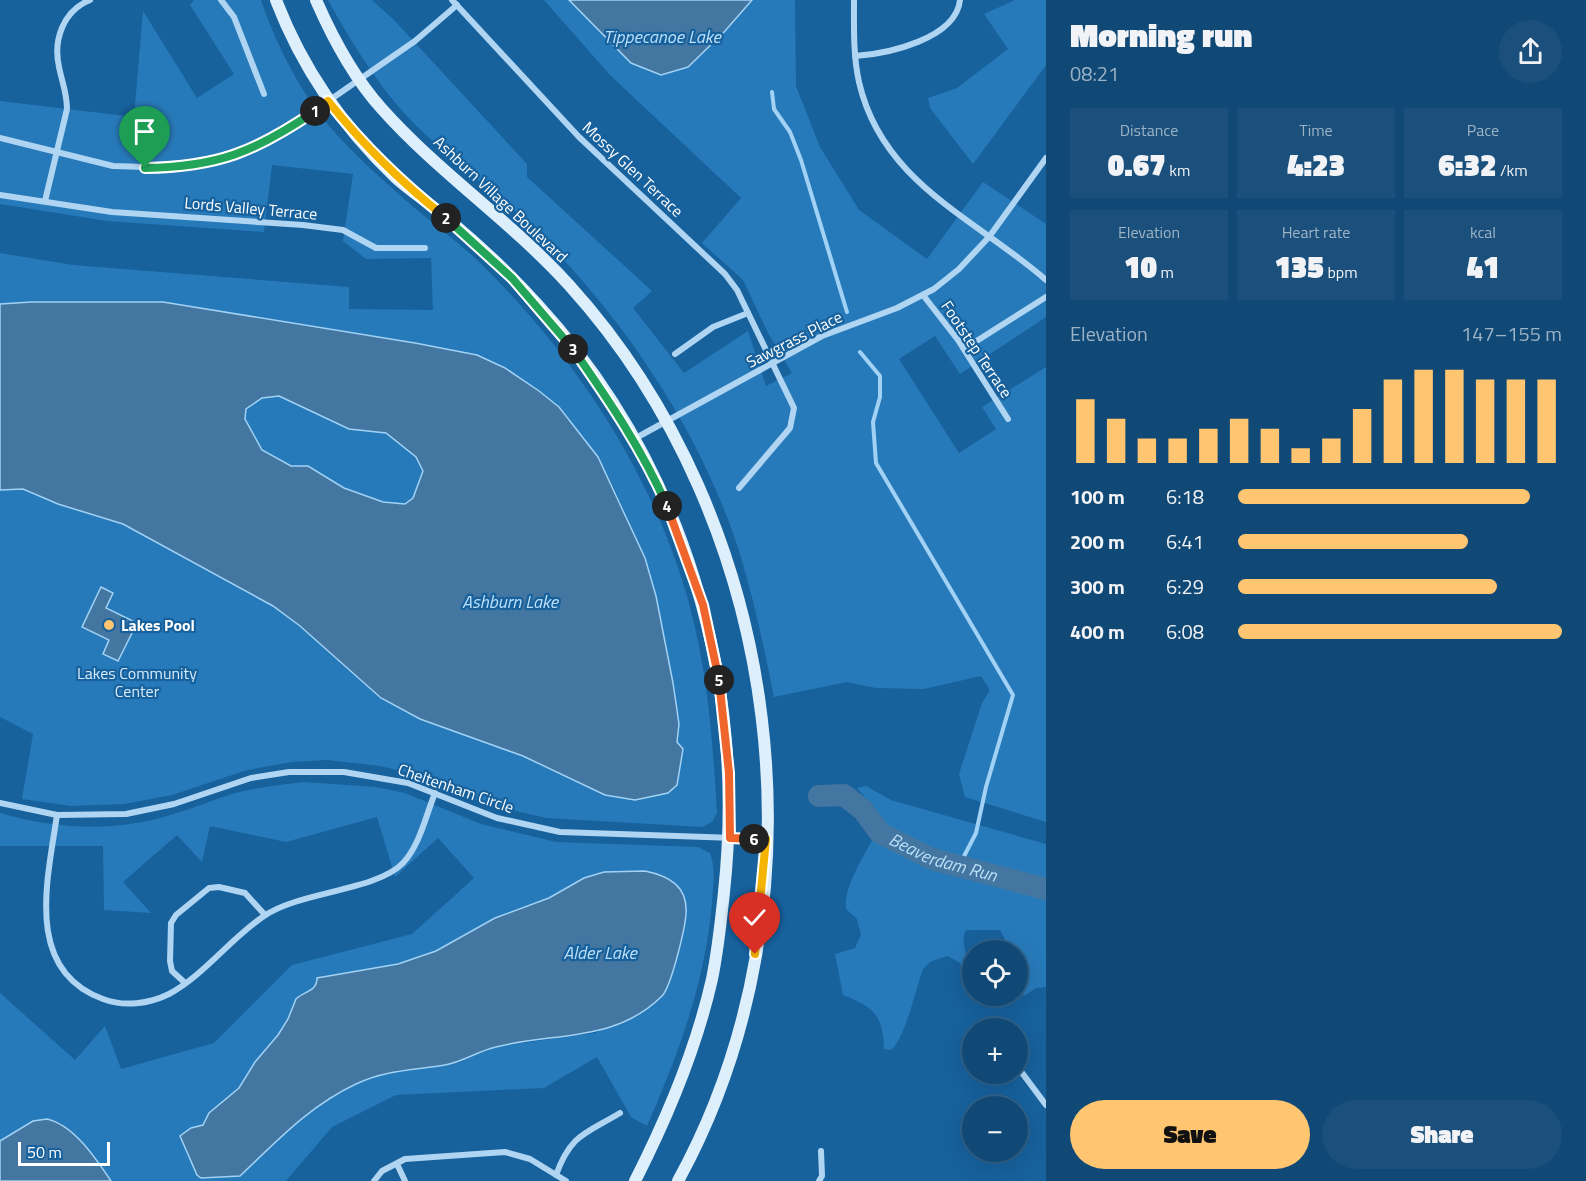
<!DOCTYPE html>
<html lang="en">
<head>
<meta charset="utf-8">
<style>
	:root { --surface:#114976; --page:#1a507b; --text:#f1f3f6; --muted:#9cb2c5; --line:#306188; --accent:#ffc570 }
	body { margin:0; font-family:"Titillium Web",sans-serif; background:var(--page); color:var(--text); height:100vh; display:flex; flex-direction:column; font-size:22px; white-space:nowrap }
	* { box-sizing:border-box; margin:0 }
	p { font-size:20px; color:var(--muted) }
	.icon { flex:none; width:33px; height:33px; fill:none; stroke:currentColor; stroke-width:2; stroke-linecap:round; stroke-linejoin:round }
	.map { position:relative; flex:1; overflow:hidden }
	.panel { display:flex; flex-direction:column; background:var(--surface); width:540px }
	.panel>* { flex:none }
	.tools { position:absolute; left:962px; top:940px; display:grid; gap:12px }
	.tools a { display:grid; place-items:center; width:66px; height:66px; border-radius:50%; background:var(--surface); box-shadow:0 6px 24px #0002,0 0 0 2px var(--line); font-size:30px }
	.scale { position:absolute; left:18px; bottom:15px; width:92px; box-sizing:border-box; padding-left:6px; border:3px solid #fff; border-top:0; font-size:16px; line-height:21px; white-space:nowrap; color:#fff; -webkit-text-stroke:4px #17619d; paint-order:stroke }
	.pin { position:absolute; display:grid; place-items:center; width:51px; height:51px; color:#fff; margin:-62px -26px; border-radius:50% 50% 50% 0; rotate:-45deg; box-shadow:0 0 6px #0007 }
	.pin .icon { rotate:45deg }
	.km { position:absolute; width:30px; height:30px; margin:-15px; border-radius:50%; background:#222; color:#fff; font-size:16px; line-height:30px; text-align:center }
	.round { display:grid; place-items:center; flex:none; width:63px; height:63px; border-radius:32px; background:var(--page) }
	.head { display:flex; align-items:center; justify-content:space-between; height:102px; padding:0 24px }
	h1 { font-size:33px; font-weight:800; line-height:45px }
	.figures { display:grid; grid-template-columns:repeat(3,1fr); gap:9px; height:102px; padding:6px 24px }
	.figures div { display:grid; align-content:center; border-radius:0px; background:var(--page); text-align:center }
	.figures b { font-size:30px; font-weight:800 }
	.figures small { font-size:16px; font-weight:400 }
	.figures p { font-size:16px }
	.chart { height:168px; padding:12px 24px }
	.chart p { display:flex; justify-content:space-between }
	.chart svg { width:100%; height:108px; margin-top:6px; stroke:var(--accent); stroke-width:6 }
	.cta { display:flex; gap:12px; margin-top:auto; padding:12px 24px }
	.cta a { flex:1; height:69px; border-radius:36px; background:var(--accent); color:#111; font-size:24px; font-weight:800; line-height:69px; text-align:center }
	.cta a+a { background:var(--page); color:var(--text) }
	ul { padding:0 24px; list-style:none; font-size:20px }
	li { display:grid; grid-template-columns:96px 72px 1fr; align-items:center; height:45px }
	li i { height:15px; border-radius:8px; background:var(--accent) }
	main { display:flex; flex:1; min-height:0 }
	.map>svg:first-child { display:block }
	.green { fill:#277ab9; fill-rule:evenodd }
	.water { fill:#4376a0; stroke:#a1d2f5; stroke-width:1.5; fill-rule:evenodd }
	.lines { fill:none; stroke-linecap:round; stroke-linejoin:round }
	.stream { stroke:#a1d2f5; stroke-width:4 }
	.river { stroke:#4376a0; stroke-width:22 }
	.minor { stroke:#afd5f2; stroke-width:6 }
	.secondary { stroke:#deeffc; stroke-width:12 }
	.split-1-casing { stroke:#fff; stroke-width:12 }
	.split-2-casing { stroke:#fff; stroke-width:12 }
	.split-3-casing { stroke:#fff; stroke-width:12 }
	.split-4-casing { stroke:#fff; stroke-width:12 }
	.split-5-casing { stroke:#fff; stroke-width:12 }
	.split-6-casing { stroke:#fff; stroke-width:12 }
	.split-7-casing { stroke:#fff; stroke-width:12 }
	.split-1 { stroke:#22a559; stroke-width:8 }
	.split-2 { stroke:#f5b400; stroke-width:8 }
	.split-3 { stroke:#22a559; stroke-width:8 }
	.split-4 { stroke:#22a559; stroke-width:8 }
	.split-5 { stroke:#f0652b; stroke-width:8 }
	.split-6 { stroke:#f0652b; stroke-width:8 }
	.split-7 { stroke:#f5b400; stroke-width:8 }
	.poi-dot { fill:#ffc570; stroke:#17619d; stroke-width:2 }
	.labels { text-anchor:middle; stroke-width:4.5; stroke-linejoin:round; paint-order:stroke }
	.street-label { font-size:16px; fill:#fff; stroke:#17619d }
	.poi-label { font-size:16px; font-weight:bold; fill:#fff; stroke:#17619d; text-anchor:start }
	.park-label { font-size:16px; fill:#d6ecfc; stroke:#17619d }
	.water-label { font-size:18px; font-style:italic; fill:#bbdff9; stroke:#17619d }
</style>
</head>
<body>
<main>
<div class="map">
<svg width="1046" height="1181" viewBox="0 0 1046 1181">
	<rect width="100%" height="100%" fill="#17619d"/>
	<g class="green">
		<path d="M194 0H261C276 44 300 92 330 127 354 155 383 180 410 204 432 223 456 240 477 260 574 354 655 476 690 607 708 675 713 744 717 813L712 822 702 827 546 818 487 804 409 773 380 766 327 760 292 762 247 770 172 795 124 804 71 806 22 799 33 734 0 717V490L23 489 58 504 123 524 273 606 300 626 381 698 420 719 523 756 605 795 677 742 679 724 656 596 645 558 614 488 598 457 539 391 505 368 477 355 415 343 31 302 0 304V253L73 265 349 287V309L433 310 431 258 366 259 343 241 353 174 272 165 264 232 107 221 0 204V101L134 117 143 11 197 98 234 74 190 5Z"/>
		<path d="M328 0H372L394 20 527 164V177L652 291 633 308 684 373 748 331 766 386 792 373 768 333 743 280 702 243 741 198 610 75 544 0H569L631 63 725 31 752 0H795L796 86 820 147 859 210 927 259 983 182 1046 224V317L960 374 935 336 899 359 959 453 996 429 982 407 1046 367V822L965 797 959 774 982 703 990 690 981 676 924 689 876 688 847 682 774 697C764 648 754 599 739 551 700 429 621 314 530 225 489 186 442 154 404 113 374 79 350 40 328 0Z"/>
		<path d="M1015 0H1046V65L973 164 930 108 928 98 957 88 1008 49 984 14Z"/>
		<path d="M279 396 349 429 386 433 416 457 423 471 413 498 405 504 383 503 344 488 309 466H291L262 450 245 419 246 409 262 398Z"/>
		<path d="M304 782 376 787 405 793 481 824 556 842 698 847 710 853C716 868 713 887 712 903 705 982 679 1053 647 1126L631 1117 597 1057 544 1088 396 1095 332 1127 286 1181H111L60 1122 33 1121 0 1141V993L75 1060 105 1026 121 1069 214 1043 292 965 412 934 474 878 438 838 395 877 377 817 286 842 210 826 202 862 177 835 123 882 151 913 104 910 103 846H0V813C53 829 113 832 167 816 189 810 210 801 232 794 256 787 280 785 304 782ZM645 871 662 875 673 881 686 915 676 960 664 995 595 1033 494 1047 458 1063 407 1068 370 1078 330 1098 300 1118 240 1176 201 1178 191 1128 203 1125 209 1113 239 1088 278 1035 288 1019 296 999 311 991 321 976 398 964 436 951 495 918 549 898 584 878Z"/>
		<path d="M866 786 891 800 1046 844V987L1036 988 1024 996 1017 986V951H1011L1000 930H966C958 944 972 963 972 980L965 974 960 963 947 956 930 962 923 969C916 988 905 1039 891 1050L884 1049C883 1014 873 1007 843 995L835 954 855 948 861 935 857 919 846 909C843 881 873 845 883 818L857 788Z"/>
	</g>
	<g class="water">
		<path d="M569 0H752L725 31 688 67 661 75 631 63Z"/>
		<path d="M31 302H163L415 343 477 355 505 368 539 391 559 407 598 457 645 558 656 596 673 683 679 724 677 742 683 749 677 785 668 793 635 800 605 795 523 756 420 719 381 698 300 626 273 606 123 524 58 504 23 489 0 490V304ZM279 396 349 429 386 433 416 457 423 471 413 498 405 504 383 502 344 488 308 466H291L262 450 245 419 246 409 262 398Z"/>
		<path d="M101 587 113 593 106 608 137 623 118 661 103 654 109 640 82 627Z"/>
		<path d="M645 871C669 876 688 886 686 914 685 929 671 987 662 996 615 1043 554 1032 496 1047 478 1051 463 1062 445 1065 414 1070 385 1070 356 1084 309 1106 277 1141 240 1176L201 1178 197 1175 180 1136 191 1128 203 1125 209 1113 239 1088 255 1062 278 1035 288 1019 296 999C304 991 317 992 317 978L398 964 436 951 495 918 549 898 584 878 604 872Z"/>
		<path d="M47 1119C74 1125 96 1159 111 1181H0V1141L33 1121Z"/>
	</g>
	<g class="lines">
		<g class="stream">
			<path d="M772 92 774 109 790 132 801 160 847 312"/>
			<path d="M860 352 880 376V397L873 422 876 463 1013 695 986 787 976 833 959 866"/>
		</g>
		<path class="river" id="s1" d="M819 796 844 795 863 810 880 833 932 859 1046 889"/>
		<g class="minor">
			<path d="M221 0 234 17 264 94"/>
			<path d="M452 0 579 137 725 274 737 290 794 408 790 428 739 488"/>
			<path d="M854 0C854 27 853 55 859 82 882 183 975 218 1046 280"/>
			<path d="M855 56C887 54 956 39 960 0"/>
			<path d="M0 138 113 166 177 168 222 160 245 151 288 129 415 41 457 5"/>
			<path d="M0 195 112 212 303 225 343 230 376 248H425"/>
			<path d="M45 201 67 109C67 93 62 82 59 67 53 40 63 11 90 0"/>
			<path d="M923 295 958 340 1008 419"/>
			<path d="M964 349 1046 297"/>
			<path d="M675 354 713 327 748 313"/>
			<path d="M634 439 822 336 897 308 934 289 959 269 989 237 1046 158"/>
			<path d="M0 803 57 815 126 814 174 804 251 778 289 772H344L408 783 497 818 560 832 766 839"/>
			<path d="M57 815C48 878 23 970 103 999 124 1007 149 1004 169 994 203 976 231 938 264 916 301 891 376 891 403 863 420 845 426 815 435 793"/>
			<path d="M184 982 172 971 170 961 171 923 176 915 209 888 219 887 245 893 265 915"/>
			<path d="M1017 1066 1046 1105"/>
			<path d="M397 1164 405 1181"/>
			<path d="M556 1175C571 1134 585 1134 620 1113"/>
			<path d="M374 1181 382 1171 405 1159 505 1152 530 1159 566 1181"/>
			<path d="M819 1181 822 1176 821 1151"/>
		</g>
		<g class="secondary">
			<path d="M276 0C302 68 343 127 396 178 413 193 432 205 449 220 480 246 510 274 537 304 683 463 747 679 724 892 721 921 718 950 712 979 696 1050 668 1116 635 1181"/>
			<path d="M316 0C333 39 354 78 382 109 439 173 511 221 569 285 783 521 832 900 678 1181"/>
		</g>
	</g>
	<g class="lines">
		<defs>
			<path id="split-1" d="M145 168C217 167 255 152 315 111"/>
			<path id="split-2" d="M315 111 328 101C365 147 400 181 446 218"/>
			<path id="split-3" d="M446 218 512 278 573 349"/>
			<path id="split-4" d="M573 349C608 399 642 449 667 506"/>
			<path id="split-5" d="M667 506 703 605 719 680"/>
			<path id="split-6" d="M719 680 729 773 730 838 754 839"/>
			<path id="split-7" d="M754 839H766L755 954"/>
		</defs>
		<use href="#split-1" class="split-1-casing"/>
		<use href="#split-2" class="split-2-casing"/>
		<use href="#split-3" class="split-3-casing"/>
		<use href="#split-4" class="split-4-casing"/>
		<use href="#split-5" class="split-5-casing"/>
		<use href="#split-6" class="split-6-casing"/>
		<use href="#split-7" class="split-7-casing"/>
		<use href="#split-1" class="split-1"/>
		<use href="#split-2" class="split-2"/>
		<use href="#split-3" class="split-3"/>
		<use href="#split-4" class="split-4"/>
		<use href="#split-5" class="split-5"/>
		<use href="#split-6" class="split-6"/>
		<use href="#split-7" class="split-7"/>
	</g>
	<circle class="poi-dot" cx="109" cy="625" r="6"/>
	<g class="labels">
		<g class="street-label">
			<text transform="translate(633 169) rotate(43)" y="6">Mossy Glen Terrace</text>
			<text transform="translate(501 199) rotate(43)" y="6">Ashburn Village Boulevard</text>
			<text transform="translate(251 208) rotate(5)" y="6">Lords Valley Terrace</text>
			<text transform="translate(794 339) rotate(-27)" y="6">Sawgrass Place</text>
			<text transform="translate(977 349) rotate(56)" y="6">Footstep Terrace</text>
			<text transform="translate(456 788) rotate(19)" y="6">Cheltenham Circle</text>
		</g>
		<g class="poi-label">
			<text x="121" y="631">Lakes Pool</text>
		</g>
		<g class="park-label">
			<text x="137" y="679">Lakes Community<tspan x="137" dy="18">Center</tspan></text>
		</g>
		<g class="water-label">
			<text x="662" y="43">Tippecanoe Lake</text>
			<text x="510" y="608">Ashburn Lake</text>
			<text dy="6" stroke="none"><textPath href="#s1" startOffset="146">Beaverdam Run</textPath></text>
			<text x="600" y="959">Alder Lake</text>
		</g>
	</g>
</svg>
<div class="tools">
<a><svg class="icon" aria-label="locate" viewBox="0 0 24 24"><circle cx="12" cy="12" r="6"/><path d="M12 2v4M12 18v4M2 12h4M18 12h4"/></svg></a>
<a>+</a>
<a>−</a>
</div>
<div class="scale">50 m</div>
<div class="pin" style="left:145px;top:168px;background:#1e9e55"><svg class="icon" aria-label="arrive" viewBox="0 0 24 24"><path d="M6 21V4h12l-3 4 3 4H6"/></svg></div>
<div class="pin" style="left:755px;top:954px;background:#d93025"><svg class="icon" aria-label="check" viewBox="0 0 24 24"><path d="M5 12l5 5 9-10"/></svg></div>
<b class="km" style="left:315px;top:111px">1</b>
<b class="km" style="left:446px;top:218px">2</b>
<b class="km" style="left:573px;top:349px">3</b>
<b class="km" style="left:667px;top:506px">4</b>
<b class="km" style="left:719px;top:680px">5</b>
<b class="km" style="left:754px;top:839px">6</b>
</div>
<section class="panel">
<div class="head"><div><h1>Morning run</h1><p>08:21</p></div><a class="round"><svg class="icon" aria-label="share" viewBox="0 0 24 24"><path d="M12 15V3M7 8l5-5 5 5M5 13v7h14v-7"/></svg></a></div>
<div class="figures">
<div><p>Distance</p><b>0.67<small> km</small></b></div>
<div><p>Time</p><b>4:23</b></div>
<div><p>Pace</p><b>6:32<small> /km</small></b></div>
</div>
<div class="figures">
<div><p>Elevation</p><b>10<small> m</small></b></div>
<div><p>Heart rate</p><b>135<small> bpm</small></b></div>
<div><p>kcal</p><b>41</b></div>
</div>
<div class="chart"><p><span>Elevation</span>147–155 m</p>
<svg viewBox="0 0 160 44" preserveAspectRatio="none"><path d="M5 44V18M15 44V26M25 44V34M35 44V34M45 44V30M55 44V26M65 44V30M75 44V38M85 44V34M95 44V22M105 44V10M115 44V6M125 44V6M135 44V10M145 44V10M155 44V10"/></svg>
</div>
<ul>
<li><b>100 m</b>6:18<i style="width:90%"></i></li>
<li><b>200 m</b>6:41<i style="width:71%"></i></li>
<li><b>300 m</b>6:29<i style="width:80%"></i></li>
<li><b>400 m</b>6:08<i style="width:100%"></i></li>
</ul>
<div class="cta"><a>Save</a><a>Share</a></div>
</section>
</main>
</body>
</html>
